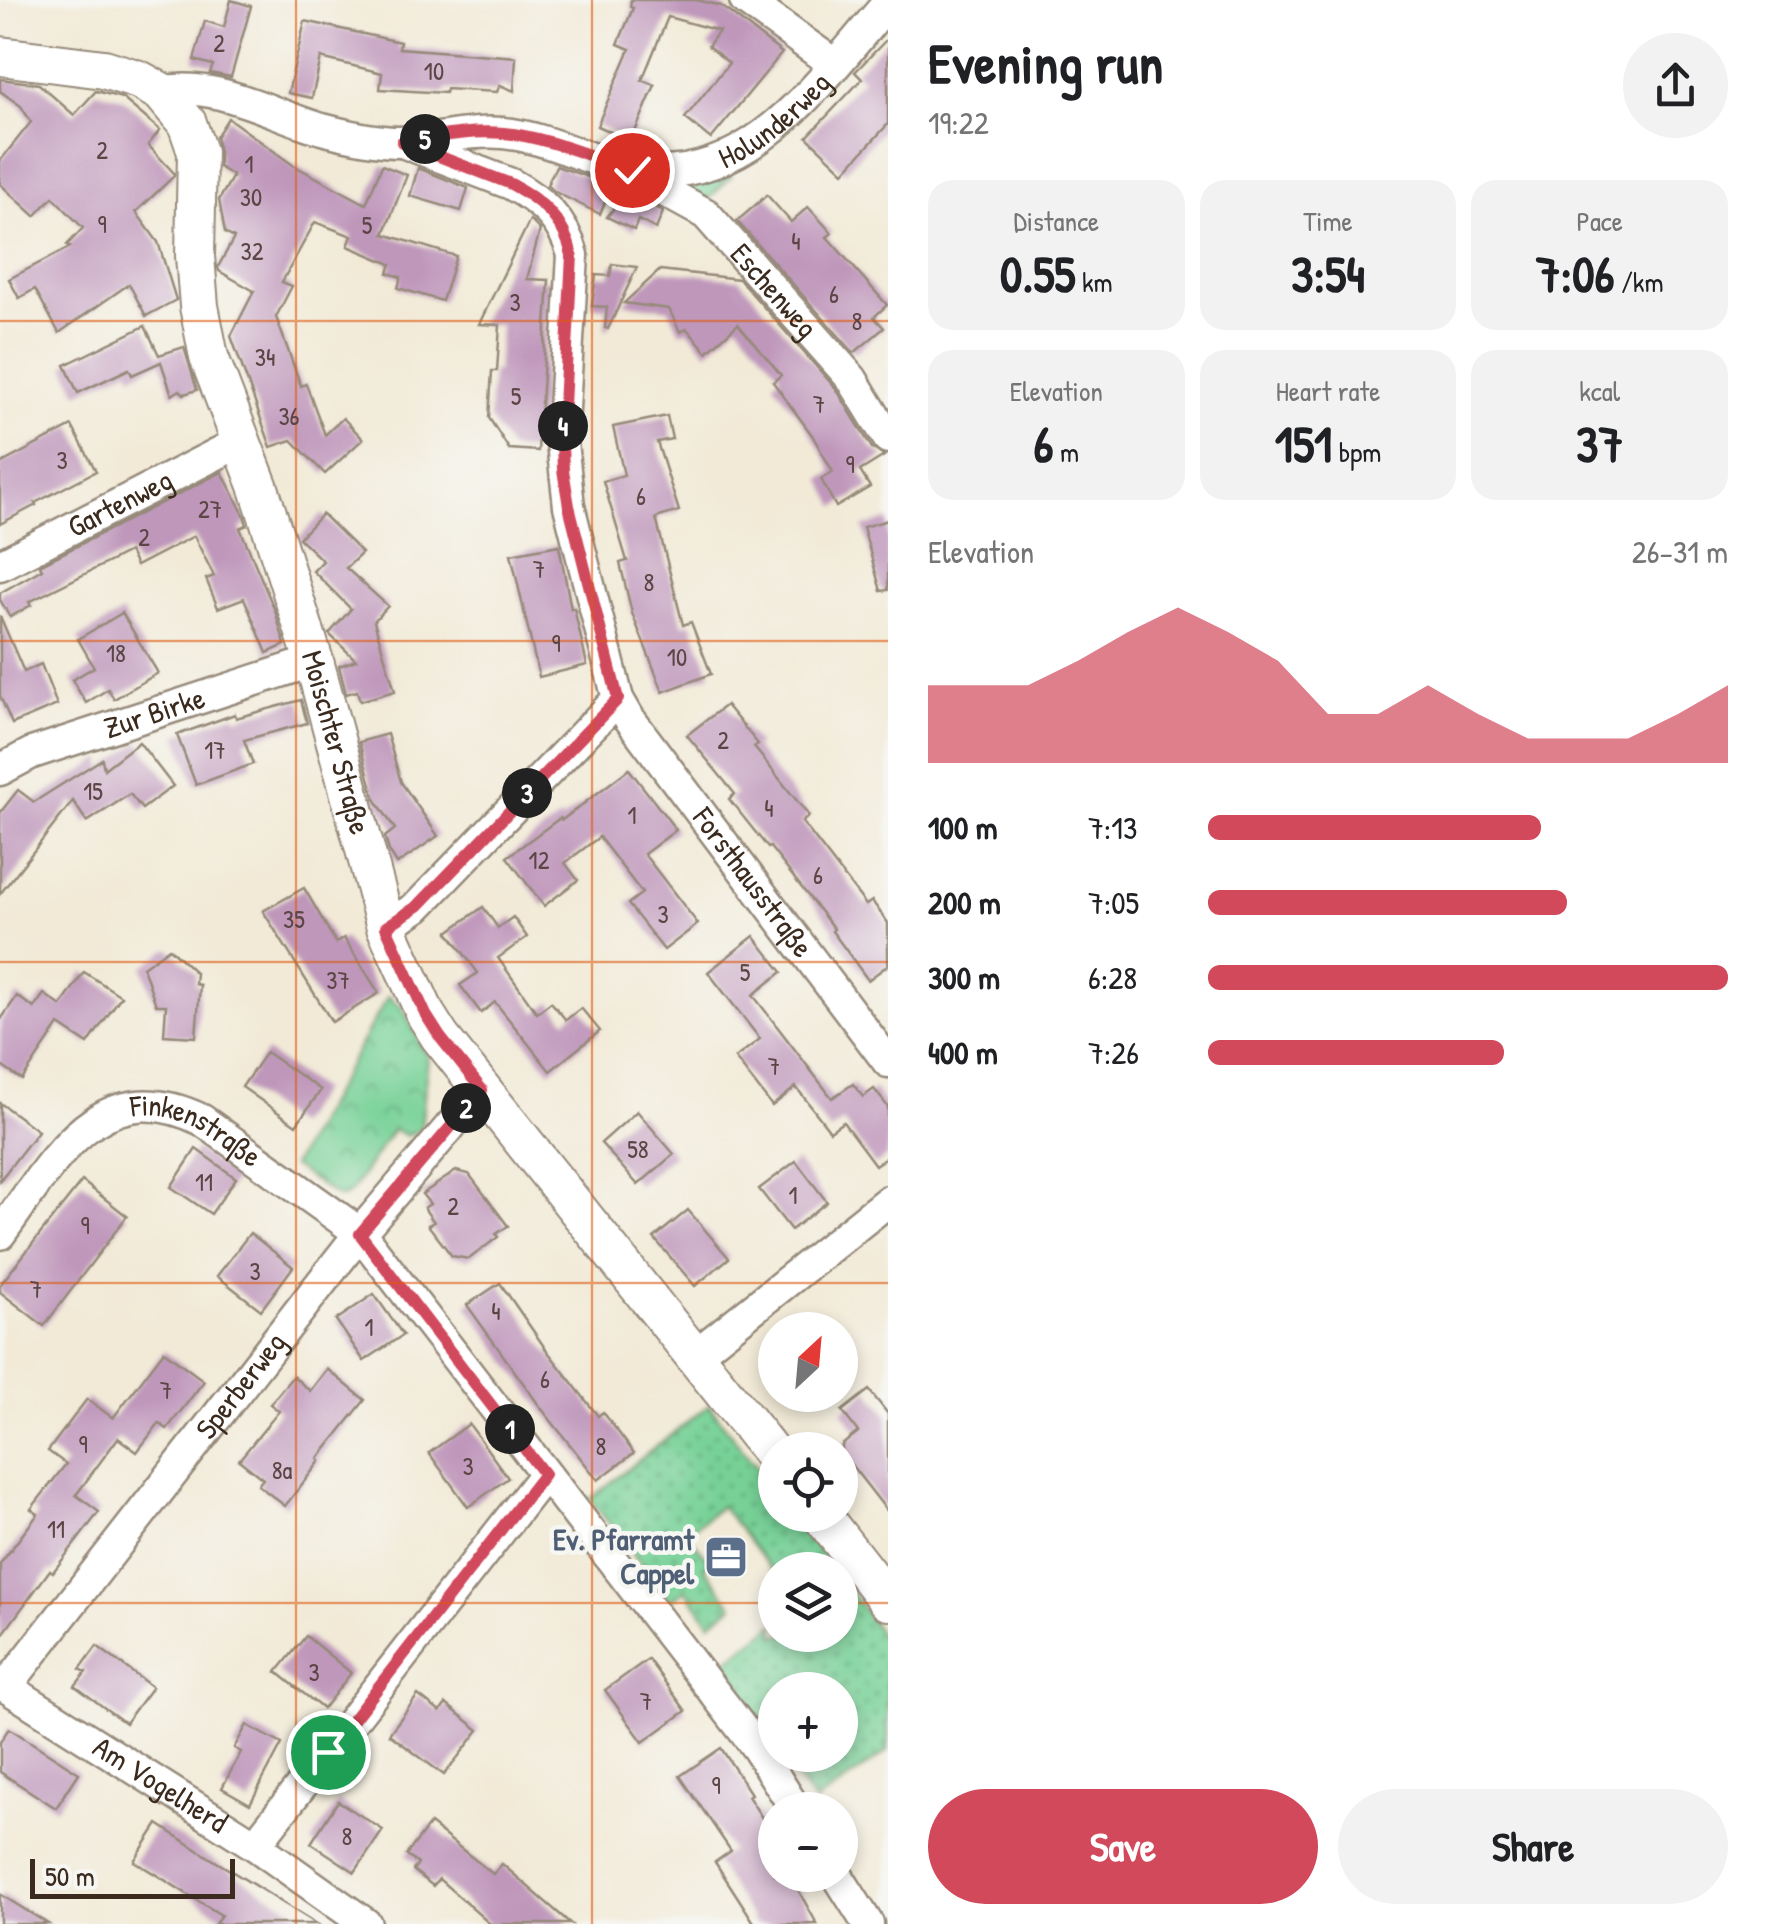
<!DOCTYPE html>
<html lang="en">
<head>
<meta charset="utf-8">
<style>
	:root { --surface:#fff; --page:#f2f2f2; --text:#202124; --muted:#757577; --accent:#d1495b }
	body { margin:0; font-family:"Patrick Hand",sans-serif; background:var(--page); color:var(--text); height:100vh; display:flex; flex-direction:column; font-size:38px; white-space:nowrap }
	* { box-sizing:border-box; margin:0 }
	p { font-size:32px; color:var(--muted) }
	.icon { flex:none; width:55px; height:55px; fill:none; stroke:currentColor; stroke-width:2; stroke-linecap:round; stroke-linejoin:round }
	.map { position:relative; flex:1; overflow:hidden }
	.drawer { display:flex; flex-direction:column; background:var(--surface); width:880px }
	.drawer>* { flex:none }
	.needle { width:65px; rotate:26deg }
	.buttons { position:absolute; left:758px; top:1312px; display:grid; gap:20px }
	.buttons a { display:grid; place-items:center; width:100px; height:100px; border-radius:50%; background:var(--surface); box-shadow:0 5px 15px #0003; font-size:50px }
	.scale { position:absolute; left:30px; bottom:25px; width:205px; box-sizing:border-box; padding-left:10px; border:5px solid #3b2a1e; border-top:0; font-size:28px; line-height:35px; white-space:nowrap; color:#3b2a1e; -webkit-text-stroke:8px #f6f6f2; paint-order:stroke }
	.pin { position:absolute; display:grid; place-items:center; width:85px; height:85px; color:#fff; margin:-42px; border:5px solid #fff; border-radius:50%; box-shadow:0 2px 10px #0007 }
	.km { position:absolute; width:50px; height:50px; margin:-25px; border-radius:50%; background:#222; color:#fff; font-size:28px; line-height:50px; text-align:center }
	.round { display:grid; place-items:center; flex:none; width:105px; height:105px; border-radius:52px; background:var(--page) }
	.overview { display:flex; align-items:center; justify-content:space-between; height:170px; padding:0 40px }
	h1 { font-size:55px; font-weight:700; line-height:75px }
	.metrics { display:grid; grid-template-columns:repeat(3,1fr); gap:15px; height:170px; padding:10px 40px }
	.metrics div { display:grid; align-content:center; border-radius:25px; background:var(--page); text-align:center }
	.metrics b { font-size:50px; font-weight:700 }
	.metrics small { font-size:28px; font-weight:400 }
	.metrics p { font-size:28px }
	.chart { height:280px; padding:20px 40px }
	.chart p { display:flex; justify-content:space-between }
	.chart svg { width:100%; height:180px; margin-top:10px; fill:var(--accent); opacity:.7 }
	.button { display:flex; gap:20px; margin-top:auto; padding:20px 40px }
	.button a { flex:1; height:115px; border-radius:60px; background:var(--accent); color:#fff; font-size:40px; font-weight:700; line-height:115px; text-align:center }
	.button a+a { background:var(--page); color:var(--text) }
	ul { padding:0 40px; list-style:none; font-size:32px }
	li { display:grid; grid-template-columns:160px 120px 1fr; align-items:center; height:75px }
	li i { height:25px; border-radius:12px; background:var(--accent) }
	main { display:flex; flex:1; min-height:0 }
	.map>svg:first-child { display:block }
	.grass { fill:url(#grass-dots); stroke:#597e5a; stroke-width:2.5 }
	.park { fill:url(#park-crowns); stroke:#597e5a; stroke-width:2.5 }
	.building { fill:#bf97bb }
	.lines { fill:none; stroke-linecap:round; stroke-linejoin:round }
	.minor-casing { stroke:#968a7a; stroke-width:35 }
	.tertiary-casing { stroke:#968a7a; stroke-width:42 }
	.minor { stroke:#fff; stroke-width:30 }
	.tertiary { stroke:#fff; stroke-width:38 }
	.route-casing { stroke:#fff; stroke-width:20 }
	.route { stroke:#d1495b; stroke-width:12 }
	.grid { fill:none; stroke:#df570d; stroke-width:2.5; stroke-opacity:0.55 }
	.labels { text-anchor:middle; stroke-width:9; stroke-linejoin:round; paint-order:stroke }
	.number-label { font-size:25px; fill:#5c4545 }
	.street-label { font-size:30px; fill:#3b2a1e; stroke:#f6f6f2 }
	.service-label { font-size:30px; font-weight:bold; fill:#4e5e75; stroke:#f6f6f2; text-anchor:end }
</style>
</head>
<body>
<main>
<div class="map">
<svg width="888" height="1924" viewBox="0 0 888 1924">
	<defs>
		<pattern id="grass-dots" width="8" height="8" patternUnits="userSpaceOnUse" patternTransform="scale(2.5)"><rect width="8" height="8" fill="#77d197"/><path d="M2 2h.1M6 6h.1" fill="none" stroke="#63aa7b" stroke-width="1.8" stroke-linecap="round"/></pattern>
		<pattern id="park-crowns" width="20" height="18" patternUnits="userSpaceOnUse" patternTransform="scale(2.5)"><rect width="20" height="18" fill="#77d197"/><path d="M2 6a3 3 0 1 1 6 0M12 15a3 3 0 1 1 6 0" fill="none" stroke="#63aa7b"/></pattern>
	</defs>
	<rect width="100%" height="100%" fill="#f6f6f2"/>
	<filter id="ink" filterUnits="userSpaceOnUse"><feTurbulence type="fractalNoise" baseFrequency=".01" numOctaves="2"/><feDisplacementMap in="SourceGraphic" scale="20" xChannelSelector="R" yChannelSelector="G"/><feConvolveMatrix kernelMatrix="1 2 1 2 8 2 1 2 1" color-interpolation-filters="sRGB"/></filter>
	<filter id="wash" filterUnits="userSpaceOnUse"><feTurbulence type="fractalNoise" baseFrequency=".0048" numOctaves="4" result="noise"/><feDisplacementMap in="SourceGraphic" scale="40" xChannelSelector="R" yChannelSelector="G"/><feGaussianBlur stdDeviation="2.25" result="paint"/><feColorMatrix in="noise" values="0 0 0 0 0 0 0 0 0 0 0 0 0 0 0 0 0 1.4 0 .05"/><feComposite in="paint" operator="in"/></filter>
	<g filter="url(#wash)">
		<rect width="100%" height="100%" fill="#f2ead7"/>
		<g class="grass">
			<path d="M721 172 731 176 707 201 669 180Z"/>
			<path d="M709 1405 775 1492V1515H793L834 1570H775V1574L721 1506 687 1533 710 1562 704 1567 733 1606 710 1623 686 1590 670 1601 590 1499Z"/>
			<path d="M840 1577 888 1645V1751L815 1803 779 1755H840V1690H775V1749L715 1669 775 1624V1635H840Z"/>
		</g>
		<path class="park" d="M388 996 402 1007 428 1057 421 1129 407 1136 393 1129 352 1190 345 1196 338 1197 292 1166Z"/>
		<g id="blocks">
			<g class="building">
				<path d="M231 0 251 6 231 77 210 73 213 65 194 60 205 21 224 27Z"/>
				<path d="M631 0H697L721 6 782 53 711 139 685 118 729 63 708 46 719 31 668 17 642 80 655 85 631 141 597 126 630 49 618 44 633 8 630 7Z"/>
				<path d="M305 21 400 42 399 48 516 57 514 91 500 85 497 92 446 89 445 93 380 89 382 73 321 58 312 98 288 93Z"/>
				<path d="M888 38V124L844 172 807 137 862 79 855 72Z"/>
				<path d="M0 79 39 84 74 115 96 91 122 98 160 130 148 145 174 173V176L136 212 158 242 176 300 146 316 129 284 59 333 35 289 19 298 9 279 70 247 67 245 83 228 53 197 35 216 0 184V161L31 122 21 106 0 91Z"/>
				<path d="M228 118 293 165 366 204 382 165 407 175 384 234 456 256 442 301 398 288 401 277 388 273 391 264 348 246 352 236 315 222 282 282 292 286 276 317 301 386 306 384 325 435 343 418 363 439 325 474 292 440 271 447 231 336 254 291 219 271 218 267 234 238 225 233 219 200 233 176 219 167V152L216 137Z"/>
				<path d="M556 166 612 185 600 214 555 192 547 185Z"/>
				<path d="M418 168 468 188 461 211 410 196Z"/>
				<path d="M628 190 663 212 656 229 638 220 634 230 607 217Z"/>
				<path d="M767 195 791 222 808 207 832 233 827 237 887 305 874 317 884 328 854 353 737 221Z"/>
				<path d="M530 220 540 230 527 279 549 280 538 451 509 449 489 418 492 371H497L500 325 479 324Z"/>
				<path d="M612 264 637 267 608 329 605 328 607 307 592 306 596 275 610 276Z"/>
				<path d="M660 270 739 279 837 390 872 448 884 456 860 471 870 487 836 507 821 479 833 472 812 435 773 382 781 375 738 324 707 352 687 329 680 332 669 309 624 303Z"/>
				<path d="M145 326 159 355 184 347 197 390 184 394 180 390 172 395 161 362 132 375 129 369 78 393 65 365Z"/>
				<path d="M667 416 672 439 657 442 679 511 656 518 683 625 691 622 711 674 663 692 632 613 620 563 627 561 603 481 624 475 613 427Z"/>
				<path d="M72 426 96 471 35 503 36 505 0 524V464Z"/>
				<path d="M222 472 244 515 247 525 240 528 275 611 285 645 267 653 244 598 218 608 206 579 214 576 194 536 136 566 129 552 29 602 31 605 10 617 0 600V593L42 569 40 565Z"/>
				<path d="M322 514 362 553 346 568 388 606 374 621 395 691 360 701 357 691 346 694 339 666 356 660 329 634 351 609 313 571 323 561 299 538Z"/>
				<path d="M888 520V590L881 591 863 527Z"/>
				<path d="M559 545 571 609 574 608 587 665 539 677 511 554Z"/>
				<path d="M122 613 158 673 114 699 108 689 86 703 72 680 94 667 78 639Z"/>
				<path d="M0 616 24 672 41 664 57 705 12 724 0 696Z"/>
				<path d="M301 700 307 723 244 740 253 764 196 785 177 735 235 714 236 718Z"/>
				<path d="M726 705 758 744 754 747 809 816 802 822 866 905 872 901 888 923V965L868 980 832 931 834 929 770 847 768 848 729 799 735 794 687 735Z"/>
				<path d="M387 734 401 782 438 836 397 864 389 851 385 837 395 829 375 799 359 742Z"/>
				<path d="M139 742 173 786 142 809 130 794 87 822 73 801 0 894V813L18 790 34 802 102 759 104 769Z"/>
				<path d="M629 769 676 830 644 854 698 924 664 950 628 904 642 893 599 837 565 863 578 880 544 906 507 857 560 818 562 820Z"/>
				<path d="M304 888 336 943 344 938 379 993 332 1022 263 911Z"/>
				<path d="M483 907 498 928 513 917 527 937 498 958 537 1013 551 1002 566 1020 581 1008 600 1031 550 1071 495 1002 481 1013 460 985 478 973 448 932Z"/>
				<path d="M754 936 782 972 753 995 832 1098 853 1084 863 1097 874 1089 888 1107V1156L875 1165 843 1122 830 1131 796 1087 772 1106 735 1058 760 1039 708 972Z"/>
				<path d="M169 948 196 973 195 984 200 985 196 1037 164 1035 166 1005H156L143 967Z"/>
				<path d="M84 972 121 996 88 1044 59 1025 22 1080 0 1065V1021L17 996 34 1008 44 994 61 1006Z"/>
				<path d="M266 1052 321 1090 296 1125 242 1087Z"/>
				<path d="M0 1103 38 1131 0 1180Z"/>
				<path d="M637 1111 674 1154 638 1185 601 1143Z"/>
				<path d="M196 1149 236 1178 211 1214 171 1187Z"/>
				<path d="M796 1161 827 1202 791 1230 759 1189Z"/>
				<path d="M456 1171 469 1174 508 1226 496 1234 498 1237 469 1259 452 1256 428 1225 434 1222 424 1208 430 1204 422 1194Z"/>
				<path d="M82 1181 127 1216 44 1326 0 1292V1285Z"/>
				<path d="M688 1210 729 1258 695 1286 654 1238Z"/>
				<path d="M250 1233 293 1267 261 1310 217 1276Z"/>
				<path d="M500 1283 545 1348 598 1416 603 1412 634 1453 598 1480 541 1408 467 1305Z"/>
				<path d="M374 1294 403 1335 364 1361 336 1320Z"/>
				<path d="M164 1351 204 1381 167 1429 159 1423 137 1452 118 1438 76 1495 99 1512 53 1572 50 1570 0 1638V1564L38 1514 31 1509 66 1464 48 1451 87 1399 113 1418Z"/>
				<path d="M327 1369 365 1400 318 1459 320 1461 285 1506 258 1485 263 1479 239 1460 279 1411 270 1404 293 1376 310 1391Z"/>
				<path d="M869 1390 888 1414V1512L842 1453V1445L858 1432 842 1411Z"/>
				<path d="M469 1424 508 1478 468 1507 429 1453Z"/>
				<path d="M306 1636 351 1673 323 1709 277 1672Z"/>
				<path d="M97 1646 152 1687 125 1723 75 1686 86 1672 80 1669Z"/>
				<path d="M648 1659 686 1711 643 1742 605 1690Z"/>
				<path d="M418 1695 440 1712 446 1704 479 1730 444 1775 389 1734Z"/>
				<path d="M247 1725 282 1744 250 1804 222 1788 241 1752 234 1748Z"/>
				<path d="M9 1728 79 1773 56 1808 0 1772V1742Z"/>
				<path d="M721 1748 751 1794 748 1796 775 1838V1875H790L817 1924H755L715 1862 731 1851 680 1776Z"/>
				<path d="M338 1801 383 1830 355 1872 311 1843Z"/>
				<path d="M158 1824 212 1859 317 1924H215L221 1915 134 1861Z"/>
				<path d="M430 1824 493 1874 502 1864 571 1924H490L439 1879 433 1886 413 1870 418 1864 406 1855Z"/>
				<path d="M0 1894 48 1924H0Z"/>
			</g>
		</g>
	</g>
	<g filter="url(#ink)">
		<use href="#blocks" fill-opacity="0" stroke="#968a7a" stroke-width="2.5"/>
		<g class="lines">
			<defs>
				<g id="minor">
					<path d="M745 0 834 64"/>
					<path id="s1" d="M161 92C216 80 270 114 322 129 345 135 381 143 405 142 437 140 470 130 503 133 549 137 590 163 635 170 750 189 822 78 888 3"/>
					<path id="s2" d="M635 172 664 191 706 214 852 379 888 438"/>
					<path id="s3" d="M0 565 240 442"/>
					<path id="s4" d="M618 699 629 718 888 1062"/>
					<path id="s5" d="M0 770 32 753 314 661"/>
					<path d="M386 927 418 906 618 699 569 506 562 443 573 255C564 221 542 201 511 184L402 142"/>
					<path id="s6" d="M0 1234C53 1163 98 1069 202 1120L360 1233 757 1748 796 1810"/>
					<path d="M695 1355 888 1201"/>
					<path id="s7" d="M0 1683 255 1845 366 1924"/>
					<path id="s8" d="M6 1687 360 1233 481 1090"/>
					<path d="M255 1845 545 1474"/>
					<path d="M837 1875 868 1924"/>
				</g>
				<g id="tertiary">
					<path id="s9" d="M0 56 104 69 139 80 161 92 187 123 197 152 195 256 199 306 209 357 259 488 314 661 386 927 426 1015 440 1037 775 1457"/>
					<path d="M821 1515 888 1601"/>
				</g>
			</defs>
			<use href="#minor" class="minor-casing"/>
			<use href="#tertiary" class="tertiary-casing"/>
			<use href="#minor" class="minor"/>
			<use href="#tertiary" class="tertiary"/>
		</g>
	</g>
	<g class="lines" filter="url(#ink)">
		<defs>
			<path id="route" d="M328 1752 544 1474 360 1234 482 1090 440 1037 426 1015 386 927 418 906 618 699 569 506 563 470 562 443 572 255C564 220 542 201 511 184L402 142C435 137 470 130 504 133 547 137 591 157 632 170"/>
		</defs>
		<use href="#route" class="route-casing"/>
		<use href="#route" class="route"/>
	</g>
	<path class="grid" d="M296 0V1924M592 0V1924M0 321H888M0 641H888M0 962H888M0 1283H888M0 1603H775M840 1603H888"/>
	<defs>
		<symbol id="office-square" viewBox="-11 -11 22 22"><rect x="-9" y="-9" width="18" height="18" rx="4" fill="#5c6f8a" stroke="#f6f6f2"/><path d="M-6-3h4V-5.5h4V-3h4V5H-6ZM-1-4.5V-3h2v-1.5ZM-6 0V1H6V0Z" fill="#fff"/></symbol>
	</defs>
	<g fill-rule="evenodd">
		<use href="#office-square" x="701" y="1532" width="50" height="50"/>
	</g>
	<g class="labels">
		<g class="number-label">
			<text x="219" y="52">2</text>
			<text x="434" y="80">10</text>
			<text x="102" y="159">2</text>
			<text x="249" y="173">1</text>
			<text x="251" y="206">30</text>
			<text x="102" y="233">9</text>
			<text x="367" y="234">5</text>
			<text x="796" y="250">4</text>
			<text x="252" y="260">32</text>
			<text x="834" y="303">6</text>
			<text x="515" y="311">3</text>
			<text x="857" y="330">8</text>
			<text x="265" y="366">34</text>
			<text x="516" y="405">5</text>
			<text x="819" y="413">7</text>
			<text x="289" y="425">36</text>
			<text x="62" y="469">3</text>
			<text x="850" y="473">9</text>
			<text x="641" y="505">6</text>
			<text x="210" y="518">27</text>
			<text x="144" y="546">2</text>
			<text x="539" y="578">7</text>
			<text x="649" y="591">8</text>
			<text x="556" y="652">9</text>
			<text x="116" y="662">18</text>
			<text x="677" y="666">10</text>
			<text x="723" y="749">2</text>
			<text x="215" y="759">17</text>
			<text x="93" y="800">15</text>
			<text x="769" y="817">4</text>
			<text x="632" y="824">1</text>
			<text x="539" y="869">12</text>
			<text x="818" y="884">6</text>
			<text x="663" y="923">3</text>
			<text x="294" y="928">35</text>
			<text x="745" y="981">5</text>
			<text x="338" y="989">37</text>
			<text x="774" y="1075">7</text>
			<text x="638" y="1158">58</text>
			<text x="204" y="1191">11</text>
			<text x="793" y="1204">1</text>
			<text x="453" y="1215">2</text>
			<text x="85" y="1234">9</text>
			<text x="255" y="1280">3</text>
			<text x="36" y="1298">7</text>
			<text x="496" y="1320">4</text>
			<text x="369" y="1336">1</text>
			<text x="545" y="1388">6</text>
			<text x="166" y="1399">7</text>
			<text x="83" y="1453">9</text>
			<text x="601" y="1455">8</text>
			<text x="468" y="1475">3</text>
			<text x="282" y="1479">8a</text>
			<text x="56" y="1538">11</text>
			<text x="314" y="1681">3</text>
			<text x="646" y="1710">7</text>
			<text x="716" y="1794">9</text>
			<text x="347" y="1845">8</text>
		</g>
		<g class="street-label">
			<text dy="10" stroke="none"><textPath href="#s1" startOffset="642">Holunderweg</textPath></text>
			<text dy="10" stroke="none"><textPath href="#s2" startOffset="185">Eschenweg</textPath></text>
			<text dy="10" stroke="none"><textPath href="#s3" startOffset="135">Gartenweg</textPath></text>
			<text dy="10" stroke="none"><textPath href="#s5" startOffset="165">Zur Birke</textPath></text>
			<text dy="10" stroke="none"><textPath href="#s9" startOffset="850">Moischter Straße</textPath></text>
			<text dy="10" stroke="none"><textPath href="#s4" startOffset="228">Forsthausstraße</textPath></text>
			<text dy="10" stroke="none"><textPath href="#s6" startOffset="258">Finkenstraße</textPath></text>
			<text dy="10" stroke="none"><textPath href="#s8" startOffset="382">Sperberweg</textPath></text>
			<text dy="10" stroke="none"><textPath href="#s7" startOffset="190">Am Vogelherd</textPath></text>
		</g>
		<g class="service-label">
			<text x="694" y="1550">Ev. Pfarramt<tspan x="694" dy="34">Cappel</tspan></text>
		</g>
	</g>
</svg>
<div class="buttons">
<a><svg class="needle" viewBox="-14 -14 28 28"><path d="M0-13l5 13h-10z" fill="#e53935"/><path d="M0 13l5-13h-10z" fill="#757577"/></svg></a>
<a><svg class="icon" aria-label="locate" viewBox="0 0 24 24"><circle cx="12" cy="12" r="6"/><path d="M12 2v4M12 18v4M2 12h4M18 12h4"/></svg></a>
<a><svg class="icon" aria-label="layers" viewBox="0 0 24 24"><path d="M12 4l9 5-9 5-9-5zM3 14l9 5 9-5"/></svg></a>
<a>+</a>
<a>−</a>
</div>
<div class="scale">50 m</div>
<div class="pin" style="left:328px;top:1752px;background:#1e9e55"><svg class="icon" aria-label="arrive" viewBox="0 0 24 24"><path d="M6 21V4h12l-3 4 3 4H6"/></svg></div>
<div class="pin" style="left:632px;top:170px;background:#d93025"><svg class="icon" aria-label="check" viewBox="0 0 24 24"><path d="M5 12l5 5 9-10"/></svg></div>
<b class="km" style="left:510px;top:1429px">1</b>
<b class="km" style="left:466px;top:1108px">2</b>
<b class="km" style="left:527px;top:793px">3</b>
<b class="km" style="left:563px;top:426px">4</b>
<b class="km" style="left:425px;top:139px">5</b>
</div>
<section class="drawer">
<div class="overview"><div><h1>Evening run</h1><p>19:22</p></div><a class="round"><svg class="icon" aria-label="share" viewBox="0 0 24 24"><path d="M12 15V3M7 8l5-5 5 5M5 13v7h14v-7"/></svg></a></div>
<div class="metrics">
<div><p>Distance</p><b>0.55<small> km</small></b></div>
<div><p>Time</p><b>3:54</b></div>
<div><p>Pace</p><b>7:06<small> /km</small></b></div>
</div>
<div class="metrics">
<div><p>Elevation</p><b>6<small> m</small></b></div>
<div><p>Heart rate</p><b>151<small> bpm</small></b></div>
<div><p>kcal</p><b>37</b></div>
</div>
<div class="chart"><p><span>Elevation</span>26–31 m</p>
<svg viewBox="0 0 160 44" preserveAspectRatio="none"><path d="M0 44V25L10 25L20 25L30 19L40 12L50 6L60 12L70 19L80 32L90 32L100 25L110 32L120 38L130 38L140 38L150 32L160 25V44z"/></svg>
</div>
<ul>
<li><b>100 m</b>7:13<i style="width:64%"></i></li>
<li><b>200 m</b>7:05<i style="width:69%"></i></li>
<li><b>300 m</b>6:28<i style="width:100%"></i></li>
<li><b>400 m</b>7:26<i style="width:57%"></i></li>
</ul>
<div class="button"><a>Save</a><a>Share</a></div>
</section>
</main>
</body>
</html>
